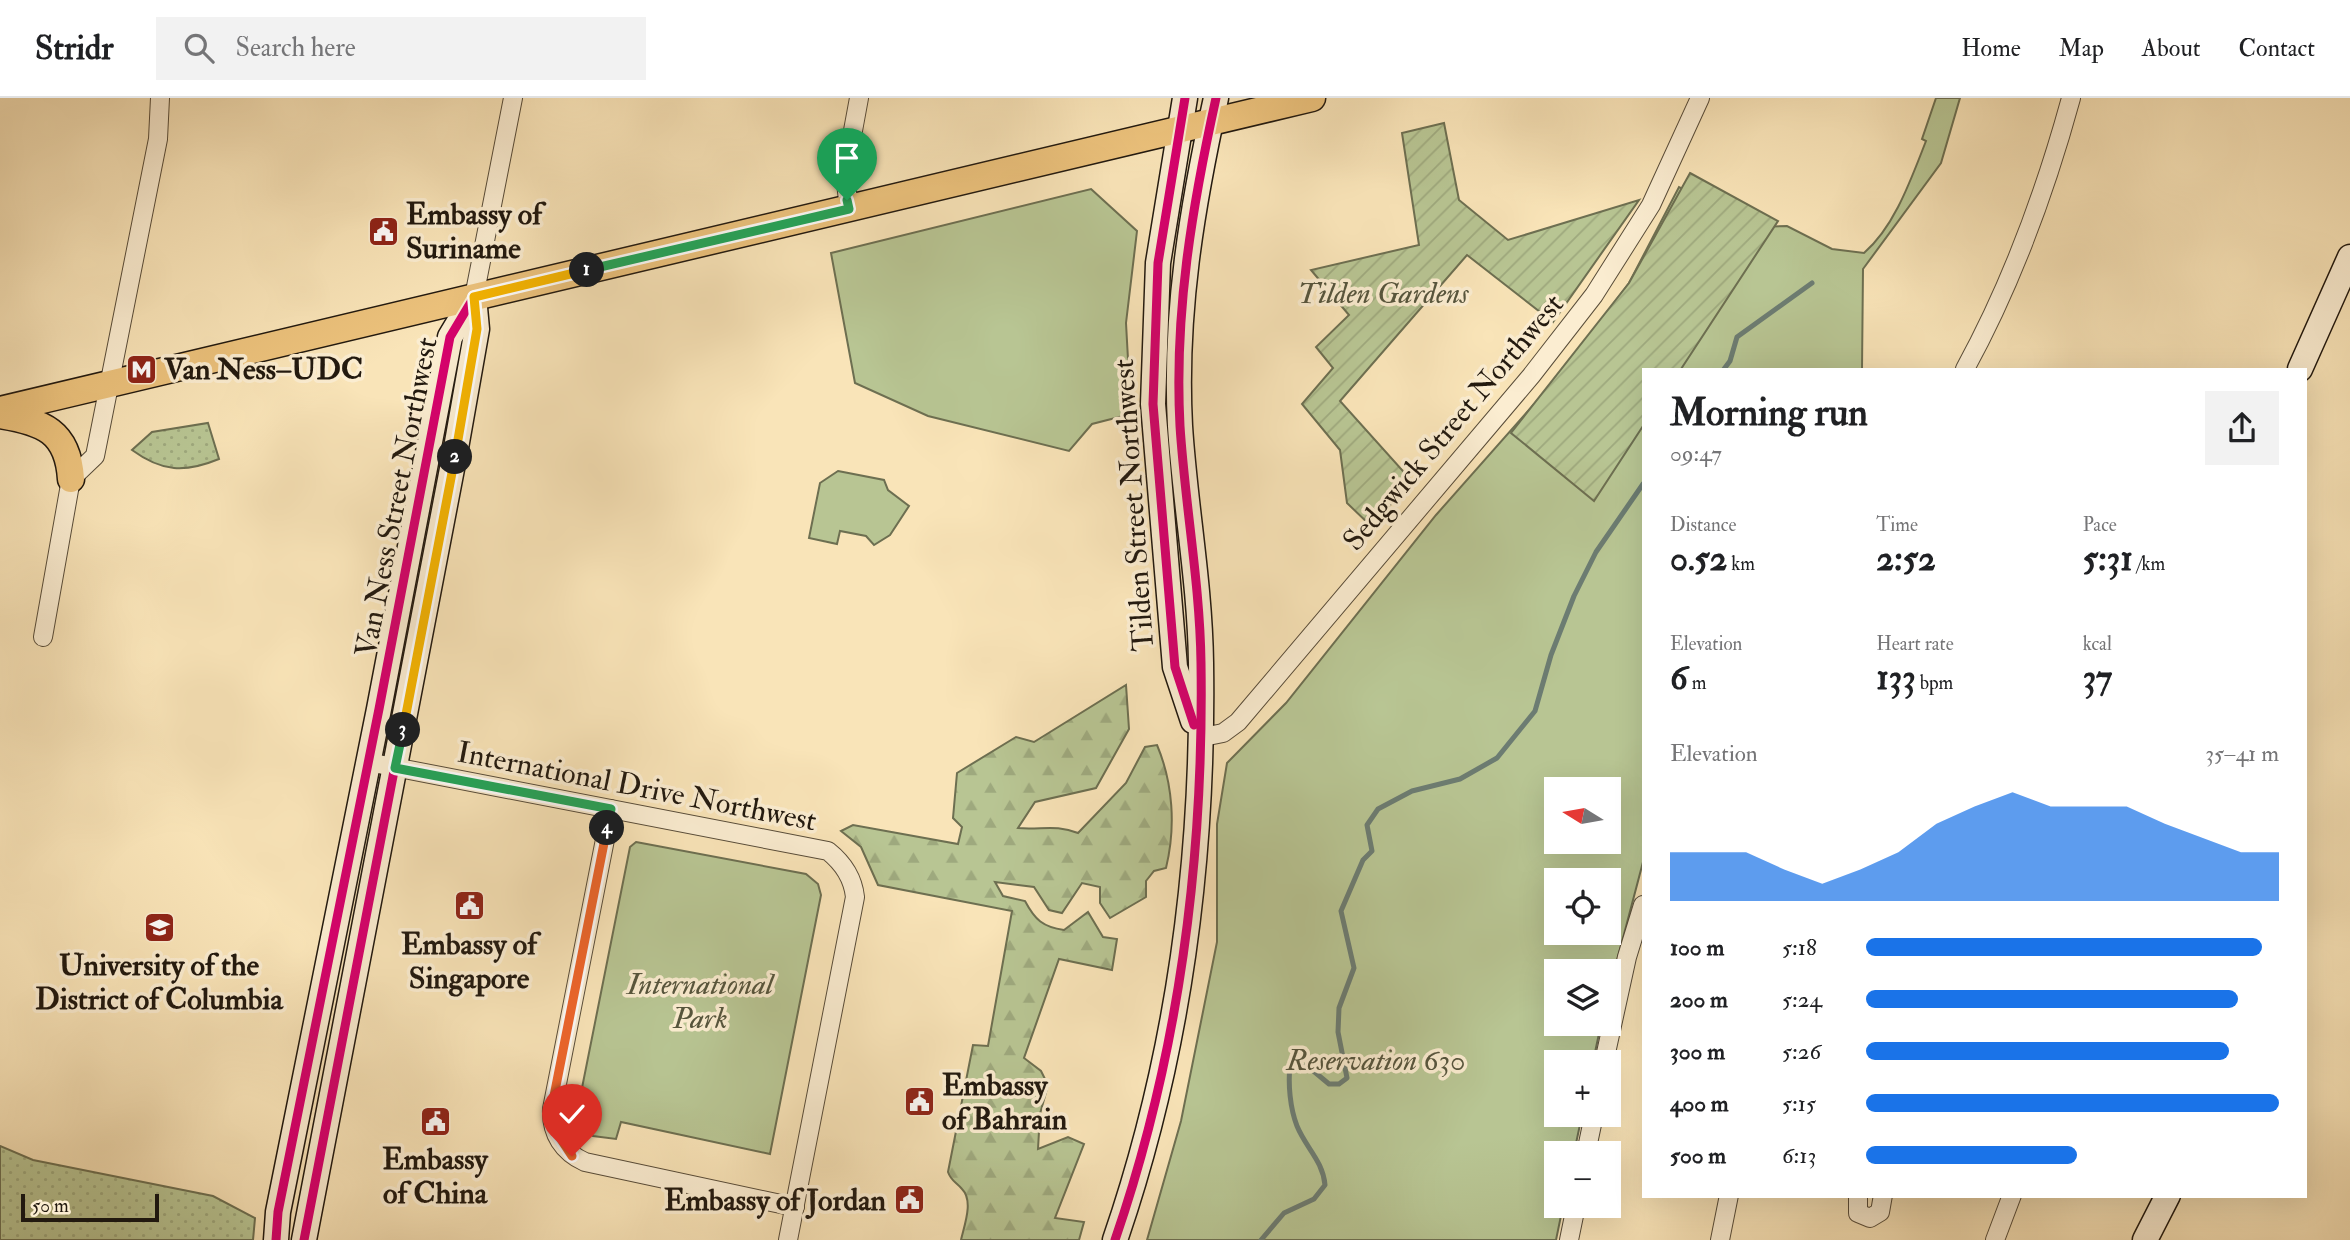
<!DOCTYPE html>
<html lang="en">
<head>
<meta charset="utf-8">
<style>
	:root { --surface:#fff; --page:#f2f2f2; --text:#202124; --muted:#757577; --line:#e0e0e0; --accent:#1a73e8 }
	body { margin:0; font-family:"IM FELL Double Pica",serif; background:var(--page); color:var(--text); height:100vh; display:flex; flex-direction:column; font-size:26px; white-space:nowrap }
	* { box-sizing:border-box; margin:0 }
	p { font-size:23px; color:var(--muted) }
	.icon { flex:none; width:38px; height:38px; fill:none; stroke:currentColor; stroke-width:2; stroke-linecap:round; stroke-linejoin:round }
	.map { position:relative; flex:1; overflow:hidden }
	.side { position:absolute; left:1642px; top:270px; width:665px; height:830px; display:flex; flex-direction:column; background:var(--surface); border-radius:0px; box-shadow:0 7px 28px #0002 }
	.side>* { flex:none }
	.needle { width:46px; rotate:281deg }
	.tools { position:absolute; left:1544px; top:679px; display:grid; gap:14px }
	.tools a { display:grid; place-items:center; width:77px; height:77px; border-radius:0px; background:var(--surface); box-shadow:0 7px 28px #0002; font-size:35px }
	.scale { position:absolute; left:21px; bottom:18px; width:138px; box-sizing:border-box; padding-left:7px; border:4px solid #22190f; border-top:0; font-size:19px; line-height:24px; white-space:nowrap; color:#22190f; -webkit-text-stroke:5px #fbedd1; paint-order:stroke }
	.pin { position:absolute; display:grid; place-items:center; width:60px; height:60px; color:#fff; margin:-72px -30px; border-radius:50% 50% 50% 0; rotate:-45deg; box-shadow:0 0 7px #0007 }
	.pin .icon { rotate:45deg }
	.km { position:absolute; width:35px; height:35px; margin:-18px; border-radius:50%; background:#222; color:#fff; font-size:19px; line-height:35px; text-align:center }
	.round { display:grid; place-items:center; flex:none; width:74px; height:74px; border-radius:0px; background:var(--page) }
	.summary { display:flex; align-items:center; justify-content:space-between; height:119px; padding:0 28px }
	h1 { font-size:38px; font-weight:800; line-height:52px }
	.metrics { display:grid; grid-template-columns:repeat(3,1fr); gap:10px; height:119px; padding:7px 28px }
	.metrics div { display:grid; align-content:center }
	.metrics b { font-size:35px; font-weight:800 }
	.metrics small { font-size:19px; font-weight:400 }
	.metrics p { font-size:19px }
	.chart { height:196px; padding:14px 28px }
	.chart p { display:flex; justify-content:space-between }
	.chart svg { width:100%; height:126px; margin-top:7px; fill:var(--accent); opacity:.7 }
	ul { padding:0 28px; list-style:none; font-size:23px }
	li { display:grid; grid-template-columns:112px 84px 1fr; align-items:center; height:52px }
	li i { height:18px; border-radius:9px; background:var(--accent) }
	header { display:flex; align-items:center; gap:42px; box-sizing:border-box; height:98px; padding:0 35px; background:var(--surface); border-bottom:2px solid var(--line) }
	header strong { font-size:33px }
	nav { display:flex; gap:38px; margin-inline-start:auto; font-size:24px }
	.search { width:490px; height:63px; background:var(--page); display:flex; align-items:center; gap:18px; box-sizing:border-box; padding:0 24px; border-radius:0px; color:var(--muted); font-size:26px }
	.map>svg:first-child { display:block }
	.grass { fill:url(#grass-dots); stroke:#6d6f51; stroke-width:2 }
	.forest { fill:url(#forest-firs); stroke:#6d6f51; stroke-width:2 }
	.park { fill:#b8c593; stroke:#6d6f51; stroke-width:2; fill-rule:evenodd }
	.garden { fill:url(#garden-furrows); stroke:#6d6f51; stroke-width:2 }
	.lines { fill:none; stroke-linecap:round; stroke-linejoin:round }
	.stream { stroke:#6c7c72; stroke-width:5 }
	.street-casing { stroke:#584c39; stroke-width:20 }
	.secondary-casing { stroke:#22190f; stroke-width:27 }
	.primary-casing { stroke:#22190f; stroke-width:29 }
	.street { stroke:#fbedd1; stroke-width:18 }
	.secondary { stroke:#fbedd1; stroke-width:24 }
	.primary { stroke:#ecc27c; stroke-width:26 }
	.cycleway-casing { stroke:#fbedd1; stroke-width:13 }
	.cycleway { stroke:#d6006c; stroke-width:9 }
	.split-1-casing { stroke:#fff; stroke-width:14 }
	.split-2-casing { stroke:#fff; stroke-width:14 }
	.split-3-casing { stroke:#fff; stroke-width:14 }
	.split-4-casing { stroke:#fff; stroke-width:14 }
	.split-5-casing { stroke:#fff; stroke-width:14 }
	.split-6-casing { stroke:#fff; stroke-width:14 }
	.split-1 { stroke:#22a559; stroke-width:9 }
	.split-2 { stroke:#f5b400; stroke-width:9 }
	.split-3 { stroke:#f5b400; stroke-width:9 }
	.split-4 { stroke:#22a559; stroke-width:9 }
	.split-5 { stroke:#f0652b; stroke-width:9 }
	.split-6 { stroke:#f0652b; stroke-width:9 }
	.labels { text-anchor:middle; stroke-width:7; stroke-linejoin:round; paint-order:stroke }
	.poi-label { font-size:30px; font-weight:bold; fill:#22190f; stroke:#fbedd1; text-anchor:start }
	.park-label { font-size:30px; font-style:italic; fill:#56553d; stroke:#fbedd1 }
	.street-label { font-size:30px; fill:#22190f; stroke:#fbedd1 }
</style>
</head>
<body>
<header>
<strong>Stridr</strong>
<div class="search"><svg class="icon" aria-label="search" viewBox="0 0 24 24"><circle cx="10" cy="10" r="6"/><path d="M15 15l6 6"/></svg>Search here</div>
<nav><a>Home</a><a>Map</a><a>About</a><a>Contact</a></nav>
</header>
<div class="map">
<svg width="2350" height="1142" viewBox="0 0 2350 1142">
	<defs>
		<pattern id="grass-dots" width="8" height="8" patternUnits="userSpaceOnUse" patternTransform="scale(1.75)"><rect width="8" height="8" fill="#b8c593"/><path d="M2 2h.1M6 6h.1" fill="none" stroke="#9ea97e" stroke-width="1.8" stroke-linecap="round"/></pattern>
		<pattern id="forest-firs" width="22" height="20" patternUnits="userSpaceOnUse" patternTransform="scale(1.75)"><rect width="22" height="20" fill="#b8c593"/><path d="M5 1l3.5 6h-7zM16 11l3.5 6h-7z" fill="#9ea97e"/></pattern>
		<pattern id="garden-furrows" width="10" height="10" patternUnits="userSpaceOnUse" patternTransform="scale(1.75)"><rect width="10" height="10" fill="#b8c593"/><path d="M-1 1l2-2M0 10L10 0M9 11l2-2" fill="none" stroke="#9ea97e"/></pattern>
	</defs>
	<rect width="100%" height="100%" fill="#f9e4b8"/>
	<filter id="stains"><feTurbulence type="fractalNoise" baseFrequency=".00286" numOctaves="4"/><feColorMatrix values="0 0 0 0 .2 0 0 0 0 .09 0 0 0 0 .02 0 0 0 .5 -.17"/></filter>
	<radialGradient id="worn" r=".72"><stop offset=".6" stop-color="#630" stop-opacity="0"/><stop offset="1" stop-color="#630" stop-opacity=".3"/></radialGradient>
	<g class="grass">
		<path d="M208 325 219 361C185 375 162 374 132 352L152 334Z"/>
		<path d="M0 1048 33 1062 213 1098 255 1120 253 1142H0Z"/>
	</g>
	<path class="forest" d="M1126 587 1129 631 1096 690 1035 704 1018 730C1041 732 1056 726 1078 735L1126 685 1145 649 1157 647C1173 685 1176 729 1166 770L1154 773 1146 783V799L1110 820 1100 805V789L1082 785 1062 815 1049 812 1034 789 995 784 1003 798 1025 803C1035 822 1043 829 1064 832L1088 814 1103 839 1117 841 1112 872 1059 861 1024 960 1041 973 1048 987 1040 1016 1038 1051 1068 1039 1084 1046 1055 1120 1084 1124 1079 1142H961C964 1128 974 1103 962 1091 956 1084 951 1083 948 1074L973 947 988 948 1012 813 878 787 861 749 841 733 853 727 958 746 962 729 953 720 957 675 1016 639 1034 644Z"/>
	<g class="park">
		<path d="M1936 0H1960L1941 65 1863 171 1862 271H1643V764L1608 897V873H1556V926H1601L1593 964H1556V1017H1582L1574 1055H1556V1108H1563L1556 1142H1147L1181 1023 1217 844V726L1227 665 1286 605 1436 417 1558 279 1629 185 1679 89 1758 129 1787 128 1832 151 1864 155C1895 128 1911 81 1926 43L1922 41ZM1556 691H1608V744H1556ZM1556 782H1608V835H1556Z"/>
		<path d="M1091 91 1137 133 1126 225 1131 316 1092 326 1069 353 928 318 855 285 831 155Z"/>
		<path d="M838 373 884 382 888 392 909 408 890 437 874 447 866 438 840 433 837 446 809 440 820 385Z"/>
		<path d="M636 744 806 776 818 786 821 797 770 1056 621 1024 616 1041 593 1038 584 1031 578 1010 630 749Z"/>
	</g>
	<g class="garden">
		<path d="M1444 25 1459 102 1508 142 1639 102 1553 224 1467 157 1340 303 1411 382 1372 429 1347 405 1340 352 1302 306 1333 270 1316 249 1349 217 1311 172 1419 147 1402 35Z"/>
		<path d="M1690 75 1778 123 1681 271H1643V328L1594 403 1511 335 1629 185Z"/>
	</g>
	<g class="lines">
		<g class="stream">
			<path d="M1724 271 1730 263 1737 239 1812 185"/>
			<path d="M1261 1142 1284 1115 1314 1101 1325 1087C1323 1063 1306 1050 1297 1028 1290 1010 1288 986 1290 968L1297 965 1311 971 1329 986H1339L1347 980 1338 934 1339 910 1354 870 1341 813 1363 762 1372 753 1367 727 1378 711 1412 693 1460 681 1497 660 1535 613 1551 557 1574 498 1596 454 1643 386"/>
		</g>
		<defs>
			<g id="street">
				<path d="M849 111 845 76 859 0"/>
				<path d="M474 199 513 0"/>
				<path d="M1965 271C2012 185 2045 95 2071 0"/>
				<path d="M43 539 71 381 95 358 158 41 160 0"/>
				<path d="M1198 640 1223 635 1238 624 1531 278 1594 197 1651 107 1700 0"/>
				<path d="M368 664 828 753C843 765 853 780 855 799L788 1142"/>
				<path d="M611 711 552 1011C551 1036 563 1054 585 1064L795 1109"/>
				<path d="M1604 964 1627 859 1643 807"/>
				<path d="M1586 1055 1594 1017"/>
				<path d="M1858 1097V1115L1870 1120 1880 1114 1883 1097"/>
				<path d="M1569 1142 1576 1108"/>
				<path d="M1720 1142 1729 1097"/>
				<path d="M1995 1142 2012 1097"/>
			</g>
			<g id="secondary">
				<path d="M1185 0 1158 165 1153 306 1175 569 1193 623"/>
				<path d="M2300 271 2350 159"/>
				<path d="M276 1142 278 1114 379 611 450 239 474 199"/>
				<path d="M304 1142 456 350 477 231 474 199"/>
				<path d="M1115 1142C1179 956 1204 761 1201 565 1200 485 1185 407 1180 328 1174 216 1192 109 1216 0"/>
				<path d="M2145 1142 2168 1097"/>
			</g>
			<g id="primary">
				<path d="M0 312 1312 0"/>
				<path d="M0 317C43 324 68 333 71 381"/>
			</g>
		</defs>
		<use href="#street" class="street-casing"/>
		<use href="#secondary" class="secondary-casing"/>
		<use href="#primary" class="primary-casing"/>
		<use href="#street" class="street"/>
		<use href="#secondary" class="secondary"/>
		<use href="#primary" class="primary"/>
		<defs>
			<g id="cycleway">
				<path d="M1185 0 1158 165 1153 306 1175 569 1194 627"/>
				<path d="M276 1142 278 1114 379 611 450 239 474 199"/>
				<path d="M304 1142 456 350 477 231 474 199"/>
				<path d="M1115 1142C1179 956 1204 761 1201 565 1200 485 1185 407 1180 328 1174 216 1192 109 1216 0"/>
			</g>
		</defs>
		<use href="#cycleway" class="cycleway-casing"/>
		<use href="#cycleway" class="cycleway"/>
	</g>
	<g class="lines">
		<defs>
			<path id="split-1" d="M587 172 849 111 847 102"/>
			<path id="split-2" d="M455 359 477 231 474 199 587 172"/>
			<path id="split-3" d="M403 632 455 359"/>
			<path id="split-4" d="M403 632 395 670 611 711 607 730"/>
			<path id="split-5" d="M553 1003 607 730"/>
			<path id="split-6" d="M553 1003V1029L572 1058"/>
		</defs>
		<use href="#split-1" class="split-1-casing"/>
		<use href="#split-2" class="split-2-casing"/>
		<use href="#split-3" class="split-3-casing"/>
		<use href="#split-4" class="split-4-casing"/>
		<use href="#split-5" class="split-5-casing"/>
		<use href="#split-6" class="split-6-casing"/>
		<use href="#split-1" class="split-1"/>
		<use href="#split-2" class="split-2"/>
		<use href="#split-3" class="split-3"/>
		<use href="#split-4" class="split-4"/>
		<use href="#split-5" class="split-5"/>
		<use href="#split-6" class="split-6"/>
	</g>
	<defs>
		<symbol id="civic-square" viewBox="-11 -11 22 22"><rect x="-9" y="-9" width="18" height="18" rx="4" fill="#8f2418" stroke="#fbedd1"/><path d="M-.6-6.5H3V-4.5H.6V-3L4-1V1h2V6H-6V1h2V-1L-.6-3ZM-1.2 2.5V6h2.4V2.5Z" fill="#fff"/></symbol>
		<symbol id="metro-square" viewBox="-11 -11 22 22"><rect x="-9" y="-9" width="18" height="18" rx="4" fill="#8f2418" stroke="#fbedd1"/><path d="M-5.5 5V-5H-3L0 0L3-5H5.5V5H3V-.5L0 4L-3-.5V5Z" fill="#fff"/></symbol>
		<symbol id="university-square" viewBox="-11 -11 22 22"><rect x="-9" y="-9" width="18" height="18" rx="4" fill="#8f2418" stroke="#fbedd1"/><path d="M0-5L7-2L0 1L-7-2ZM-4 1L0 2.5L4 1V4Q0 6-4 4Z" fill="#fff"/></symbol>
	</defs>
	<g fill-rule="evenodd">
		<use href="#civic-square" x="366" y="116" width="35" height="35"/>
		<use href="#metro-square" x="124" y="254" width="35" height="35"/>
		<use href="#civic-square" x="452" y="790" width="35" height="35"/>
		<use href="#university-square" x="142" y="812" width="35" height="35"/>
		<use href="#civic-square" x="902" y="986" width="35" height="35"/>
		<use href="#civic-square" x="418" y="1006" width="35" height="35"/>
		<use href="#civic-square" x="892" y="1084" width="35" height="35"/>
	</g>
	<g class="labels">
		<g class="poi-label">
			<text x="406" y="126">Embassy of<tspan x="406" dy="34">Suriname</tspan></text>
			<text x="164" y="281">Van Ness–UDC</text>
			<text x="469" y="856" text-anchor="middle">Embassy of<tspan x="469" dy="34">Singapore</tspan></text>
			<text x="159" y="877" text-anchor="middle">University of the<tspan x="159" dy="34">District of Columbia</tspan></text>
			<text x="942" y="997">Embassy<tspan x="942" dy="34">of Bahrain</tspan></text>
			<text x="435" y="1071" text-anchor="middle">Embassy<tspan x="435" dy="34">of China</tspan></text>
			<text x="886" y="1112" text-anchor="end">Embassy of Jordan</text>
		</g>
		<g class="park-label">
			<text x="1383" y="205">Tilden Gardens</text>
			<text x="700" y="896">International<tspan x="700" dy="34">Park</tspan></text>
			<text x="1376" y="972">Reservation 630</text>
		</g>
		<g class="street-label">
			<text transform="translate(1453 324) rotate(-50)" y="10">Sedgwick Street Northwest</text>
			<text transform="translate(396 399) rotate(-79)" y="10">Van Ness Street Northwest</text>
			<text transform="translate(1133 407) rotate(-94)" y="10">Tilden Street Northwest</text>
			<text transform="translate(637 688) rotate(11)" y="10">International Drive Northwest</text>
		</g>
	</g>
	<rect width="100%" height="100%" filter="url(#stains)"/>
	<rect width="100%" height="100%" fill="url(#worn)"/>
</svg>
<div class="tools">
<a><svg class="needle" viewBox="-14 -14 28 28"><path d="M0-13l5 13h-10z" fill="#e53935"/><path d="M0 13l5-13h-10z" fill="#757577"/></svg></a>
<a><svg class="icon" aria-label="locate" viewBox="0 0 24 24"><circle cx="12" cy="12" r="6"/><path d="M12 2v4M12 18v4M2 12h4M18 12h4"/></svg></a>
<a><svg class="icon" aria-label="layers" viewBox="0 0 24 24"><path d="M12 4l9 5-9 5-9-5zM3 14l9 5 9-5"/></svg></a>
<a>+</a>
<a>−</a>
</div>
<div class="scale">50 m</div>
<div class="pin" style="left:847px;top:102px;background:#1e9e55"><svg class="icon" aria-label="arrive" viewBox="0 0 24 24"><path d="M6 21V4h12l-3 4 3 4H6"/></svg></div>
<div class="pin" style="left:572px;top:1058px;background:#d93025"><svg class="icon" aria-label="check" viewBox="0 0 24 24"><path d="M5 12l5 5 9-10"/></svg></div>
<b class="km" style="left:587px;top:172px">1</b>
<b class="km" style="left:455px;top:359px">2</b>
<b class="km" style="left:403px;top:632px">3</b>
<b class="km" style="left:607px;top:730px">4</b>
<section class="side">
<div class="summary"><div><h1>Morning run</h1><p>09:47</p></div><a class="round"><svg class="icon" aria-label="share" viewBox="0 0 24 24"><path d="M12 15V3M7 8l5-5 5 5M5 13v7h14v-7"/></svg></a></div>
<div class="metrics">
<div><p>Distance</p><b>0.52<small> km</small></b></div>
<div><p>Time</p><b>2:52</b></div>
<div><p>Pace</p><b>5:31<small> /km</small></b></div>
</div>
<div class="metrics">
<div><p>Elevation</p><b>6<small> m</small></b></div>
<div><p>Heart rate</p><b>133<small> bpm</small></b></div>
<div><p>kcal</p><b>37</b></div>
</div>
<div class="chart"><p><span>Elevation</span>35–41 m</p>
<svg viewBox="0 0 160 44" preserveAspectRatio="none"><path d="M0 44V27L10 27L20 27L30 33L40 38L50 33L60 27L70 17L80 11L90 6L100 11L110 11L120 11L130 17L140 22L150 27L160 27V44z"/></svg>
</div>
<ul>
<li><b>100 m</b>5:18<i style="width:96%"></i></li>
<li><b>200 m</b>5:24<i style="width:90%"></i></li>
<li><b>300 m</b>5:26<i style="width:88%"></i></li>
<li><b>400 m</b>5:15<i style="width:100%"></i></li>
<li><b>500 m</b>6:13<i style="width:51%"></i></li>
</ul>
</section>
</div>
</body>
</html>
